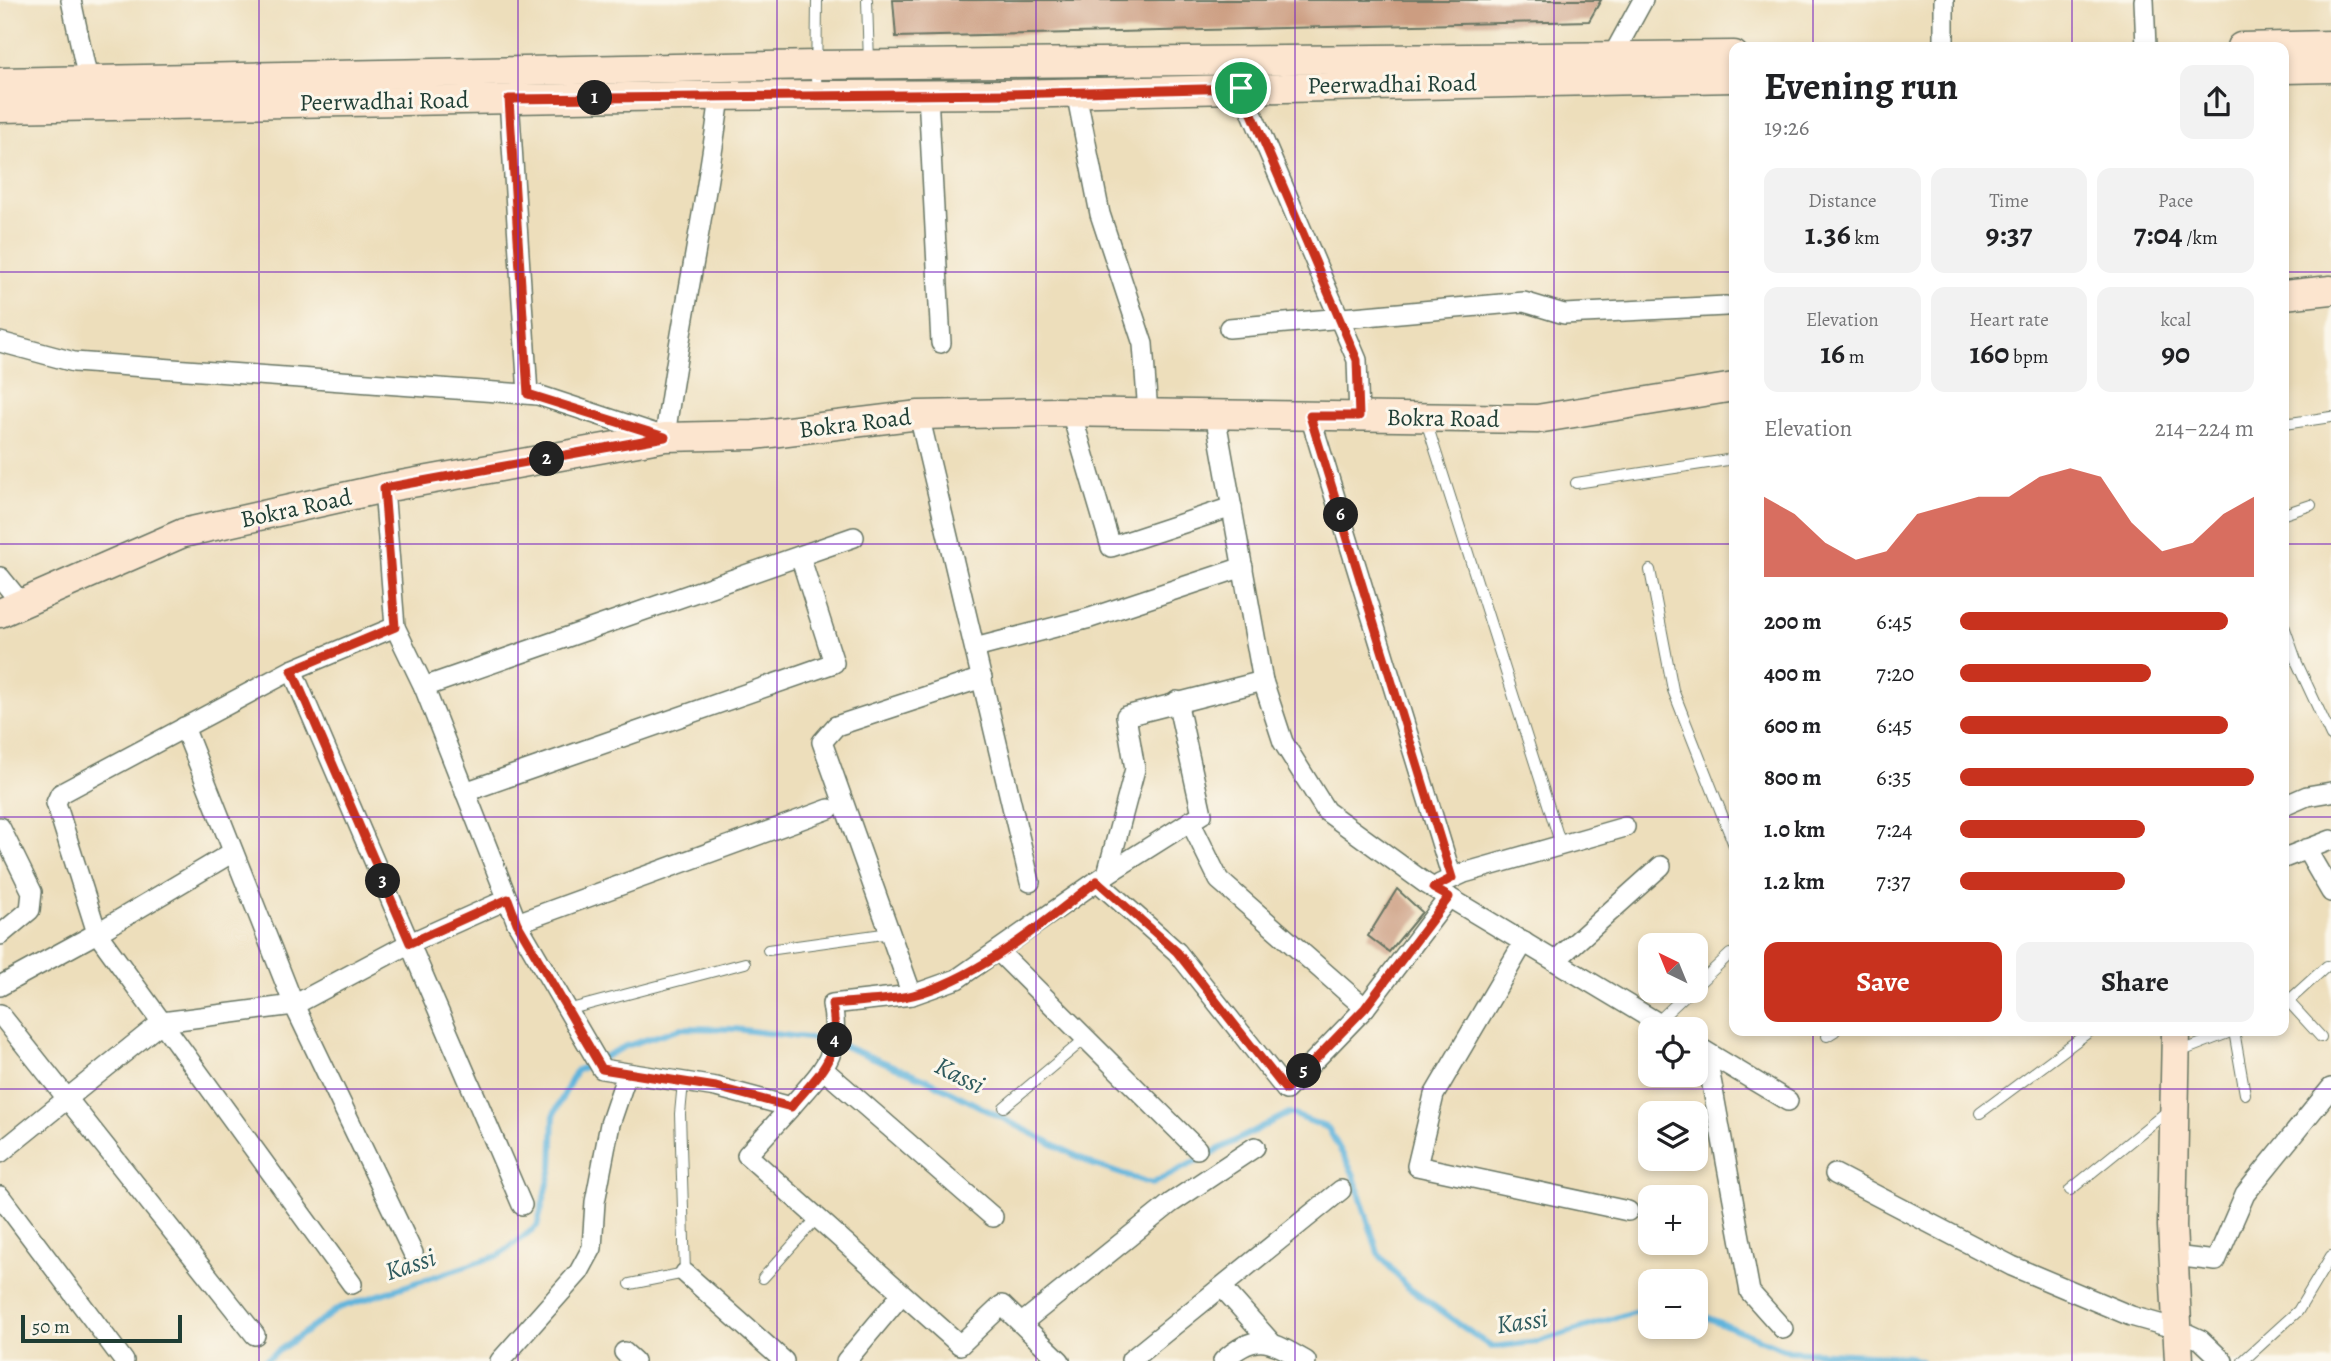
<!DOCTYPE html>
<html lang="en">
<head>
<meta charset="utf-8">
<style>
	:root { --surface:#fff; --page:#f2f2f2; --text:#202124; --muted:#757577; --accent:#c8321e }
	body { margin:0; font-family:Alegreya,serif; background:var(--page); color:var(--text); height:100vh; display:flex; flex-direction:column; font-size:26px; white-space:nowrap }
	* { box-sizing:border-box; margin:0 }
	p { font-size:23px; color:var(--muted) }
	.icon { flex:none; width:38px; height:38px; fill:none; stroke:currentColor; stroke-width:2; stroke-linecap:round; stroke-linejoin:round }
	.map { position:relative; flex:1; overflow:hidden }
	.side { position:absolute; left:1729px; top:42px; width:560px; height:994px; display:flex; flex-direction:column; background:var(--surface); border-radius:14px; box-shadow:0 4px 10px #0003 }
	.side>* { flex:none }
	.needle { width:46px; rotate:317deg }
	.buttons { position:absolute; left:1638px; top:933px; display:grid; gap:14px }
	.buttons a { display:grid; place-items:center; width:70px; height:70px; border-radius:14px; background:var(--surface); box-shadow:0 4px 10px #0003; font-size:35px }
	.scale { position:absolute; left:21px; bottom:18px; width:161px; box-sizing:border-box; padding-left:7px; border:4px solid #1f3d34; border-top:0; font-size:19px; line-height:24px; white-space:nowrap; color:#1f3d34; -webkit-text-stroke:5px #fbf7ec; paint-order:stroke }
	.pin { position:absolute; display:grid; place-items:center; width:60px; height:60px; color:#fff; margin:-30px; border:4px solid #fff; border-radius:50%; box-shadow:0 2px 7px #0007 }
	.km { position:absolute; width:35px; height:35px; margin:-18px; border-radius:50%; background:#222; color:#fff; font-size:19px; line-height:35px; text-align:center }
	.round { display:grid; place-items:center; flex:none; width:74px; height:74px; border-radius:14px; background:var(--page) }
	.summary { display:flex; align-items:center; justify-content:space-between; height:119px; padding:0 35px }
	h1 { font-size:38px; font-weight:700; line-height:52px }
	.figures { display:grid; grid-template-columns:repeat(3,1fr); gap:10px; height:119px; padding:7px 35px }
	.figures div { display:grid; align-content:center; border-radius:14px; background:var(--page); text-align:center }
	.figures b { font-size:30px; font-weight:700 }
	.figures small { font-size:19px; font-weight:400 }
	.figures p { font-size:19px }
	.chart { height:196px; padding:14px 35px }
	.chart p { display:flex; justify-content:space-between }
	.chart svg { width:100%; height:126px; margin-top:7px; fill:var(--accent); opacity:.7 }
	.action { display:flex; gap:14px; margin-top:auto; padding:14px 35px }
	.action a { flex:1; height:80px; border-radius:14px; background:var(--accent); color:#fff; font-size:28px; font-weight:700; line-height:80px; text-align:center }
	.action a+a { background:var(--page); color:var(--text) }
	ul { padding:0 35px; list-style:none; font-size:23px }
	li { display:grid; grid-template-columns:112px 84px 1fr; align-items:center; height:52px }
	li i { height:18px; border-radius:9px; background:var(--accent) }
	.map>svg:first-child { display:block }
	.lines { fill:none; stroke-linecap:round; stroke-linejoin:round }
	.stream { stroke:#60b4dc; stroke-width:6 }
	.building { fill:#cc9d81 }
	.lane-casing { stroke:#677563; stroke-width:12 }
	.street-casing { stroke:#677563; stroke-width:22 }
	.secondary-casing { stroke:#677563; stroke-width:31 }
	.lane { stroke:#fff; stroke-width:10 }
	.street { stroke:#fff; stroke-width:19 }
	.secondary { stroke:#fce5cf; stroke-width:28 }
	.route-casing { stroke:#fff; stroke-width:14 }
	.route { stroke:#c8321e; stroke-width:9 }
	.grid { fill:none; stroke:#7b2cbf; stroke-width:2; stroke-opacity:0.55 }
	.labels { text-anchor:middle; stroke-width:6; stroke-linejoin:round; paint-order:stroke }
	.street-label { font-size:24px; fill:#1f3d34; stroke:#fbf7ec }
	.water-label { font-size:26px; font-style:italic; fill:#2f5b5e; stroke:#fbf7ec }
</style>
</head>
<body>
<div class="map">
<svg width="2331" height="1361" viewBox="0 0 2331 1361">
	<rect width="100%" height="100%" fill="#fbf7ec"/>
	<filter id="ink" filterUnits="userSpaceOnUse"><feTurbulence type="fractalNoise" baseFrequency=".0143" numOctaves="2"/><feDisplacementMap in="SourceGraphic" scale="14" xChannelSelector="R" yChannelSelector="G"/><feConvolveMatrix kernelMatrix="1 2 1 2 8 2 1 2 1" color-interpolation-filters="sRGB"/></filter>
	<filter id="wash" filterUnits="userSpaceOnUse"><feTurbulence type="fractalNoise" baseFrequency=".00686" numOctaves="4" result="noise"/><feDisplacementMap in="SourceGraphic" scale="28" xChannelSelector="R" yChannelSelector="G"/><feGaussianBlur stdDeviation="1.57" result="paint"/><feColorMatrix in="noise" values="0 0 0 0 0 0 0 0 0 0 0 0 0 0 0 0 0 1.4 0 .05"/><feComposite in="paint" operator="in"/></filter>
	<g filter="url(#wash)">
		<rect width="100%" height="100%" fill="#eddebb"/>
		<g class="lines">
			<g class="stream">
				<path d="M1696 1313 1789 1351 1909 1357 1921 1361"/>
				<path d="M264 1361 339 1308 500 1255 537 1226 552 1168 554 1114 576 1071 626 1046 681 1028 735 1029 831 1041 926 1079 1094 1165 1152 1184 1289 1113 1328 1128 1353 1173 1378 1253 1406 1286 1491 1347 1537 1342 1650 1307"/>
			</g>
		</g>
		<g id="blocks">
			<g class="building">
				<path d="M893 0H1601L1589 21 896 37Z"/>
				<path d="M1397 889 1422 912 1389 952 1368 936Z"/>
			</g>
		</g>
	</g>
	<g filter="url(#ink)">
		<use href="#blocks" fill-opacity="0" stroke="#677563" stroke-width="2"/>
		<g class="lines">
			<defs>
				<g id="lane">
					<path d="M867 0 869 63"/>
					<path d="M816 94 817 0"/>
					<path d="M1426 421 1561 845"/>
					<path d="M2284 424 2331 417"/>
					<path d="M1576 483 1734 459"/>
					<path d="M2284 514 2311 505"/>
					<path d="M1650 570 1673 690 1734 845"/>
					<path d="M2284 626 2297 663 2331 736"/>
					<path d="M768 950 890 933"/>
					<path d="M1696 986 1730 954"/>
					<path d="M2288 1001 2321 1037"/>
					<path d="M2284 1005 2327 966"/>
					<path d="M567 1010 745 963"/>
					<path d="M1657 1022 1691 990"/>
					<path d="M2234 1031 2245 1094"/>
					<path d="M1827 1036 1835 1031"/>
					<path d="M2179 1052 2233 1031"/>
					<path d="M1004 1107 1086 1038"/>
					<path d="M1980 1113 2090 1031"/>
					<path d="M2070 1190 2169 1110"/>
					<path d="M763 1278 817 1218"/>
					<path d="M630 1284 685 1273 680 1114 683 1082"/>
					<path d="M2243 1361 2298 1311 2331 1256"/>
				</g>
				<g id="street">
					<path d="M71 0 88 80"/>
					<path d="M2144 0 2146 47"/>
					<path d="M1944 47V0"/>
					<path d="M1612 57 1643 0"/>
					<path d="M1241 87 1357 360 1359 417"/>
					<path d="M1076 92 1100 214 1143 344 1148 414"/>
					<path d="M928 94 941 343"/>
					<path d="M509 99 528 394"/>
					<path d="M1229 328 1524 302 1564 314 1726 306"/>
					<path d="M0 342 74 362 538 395 665 437C680 323 706 211 720 96"/>
					<path d="M1071 412 1111 547 1232 507"/>
					<path d="M1215 414 1263 681 1283 742 1326 811 1425 883 1668 1029"/>
					<path d="M919 415 1030 882"/>
					<path d="M1310 416 1452 878"/>
					<path d="M384 488 395 627 424 687 517 923 602 1069 716 1087 791 1107 747 1155 960 1345 1002 1305 1060 1361"/>
					<path d="M0 577 21 603"/>
					<path d="M975 648 1090 618 1243 567"/>
					<path d="M292 670 522 1205"/>
					<path d="M424 687 854 537"/>
					<path d="M184 727 294 1005 413 1253"/>
					<path d="M465 792 834 663 800 556"/>
					<path d="M2284 806 2307 796 2331 792"/>
					<path d="M1190 821 1219 880 1365 1008 1449 897"/>
					<path d="M0 827 32 892 30 910 0 935"/>
					<path d="M2306 849 2331 892"/>
					<path d="M2284 858 2331 840"/>
					<path d="M1107 874 1202 814 1177 701"/>
					<path d="M1097 881 1177 952 1286 1090 1365 1008"/>
					<path d="M1440 884 1464 873 1625 827"/>
					<path d="M517 923 829 809"/>
					<path d="M1524 942 1434 1095 1417 1166 1628 1211"/>
					<path d="M999 952 1197 1149"/>
					<path d="M1555 961 1661 866"/>
					<path d="M0 986 97 933 233 852"/>
					<path d="M912 995 822 742 836 726 982 678"/>
					<path d="M0 1014 255 1335"/>
					<path d="M1700 1048 1788 1101"/>
					<path d="M1706 1052 1750 1292 1783 1329"/>
					<path d="M823 1069 993 1217"/>
					<path d="M791 1107C823 1069 842 1057 832 1004L912 995 957 979 1107 874 1135 769 1126 716 1263 681"/>
					<path d="M0 1153 162 1022 294 1005 410 943 508 899"/>
					<path d="M1835 1174 2012 1266 2131 1316 2177 1329 2201 1340 2223 1361"/>
					<path d="M0 1196 124 1361"/>
					<path d="M2174 1256 2216 1261 2245 1194 2331 1088"/>
					<path d="M685 1273 784 1361"/>
					<path d="M352 1284 97 933 56 803 60 794 292 670 395 627"/>
					<path d="M1222 1287 1270 1341"/>
					<path d="M1022 1323 1171 1203 1255 1147"/>
					<path d="M624 1352 634 1361"/>
					<path d="M1131 1360 1341 1190"/>
					<path d="M500 1361 579 1272 592 1248 595 1202 610 1124 627 1074"/>
					<path d="M846 1361 902 1294"/>
					<path d="M1223 1361C1257 1330 1270 1341 1306 1361"/>
				</g>
				<g id="secondary">
					<path d="M2241 47 2331 45"/>
					<path d="M2284 69 2331 68"/>
					<path d="M0 82 816 65 1734 55"/>
					<path d="M0 108 683 96 1008 94 1734 78"/>
					<path d="M2284 295 2331 290"/>
					<path d="M0 613 183 533 384 488 665 437 754 435 919 415 1056 412 1537 419 1734 387"/>
					<path d="M2176 1031 2172 1226 2179 1361"/>
				</g>
			</defs>
			<use href="#lane" class="lane-casing"/>
			<use href="#street" class="street-casing"/>
			<use href="#secondary" class="secondary-casing"/>
			<use href="#lane" class="lane"/>
			<use href="#street" class="street"/>
			<use href="#secondary" class="secondary"/>
		</g>
	</g>
	<g class="lines" filter="url(#ink)">
		<defs>
			<path id="route" d="M1241 88 1357 360 1359 416H1310L1452 878 1433 888 1449 897 1365 1008 1286 1090 1177 952 1097 881C1044 922 979 978 913 995 888 1001 859 1001 832 1004 842 1058 823 1069 791 1107L716 1087 602 1069 517 923 508 899 410 943 292 670 395 627 384 488 665 437 528 394 509 99 1008 94Z"/>
		</defs>
		<use href="#route" class="route-casing"/>
		<use href="#route" class="route"/>
	</g>
	<path class="grid" d="M259 0V1361M518 0V1361M777 0V1361M1036 0V1361M1295 0V1361M1554 0V1361M1813 0V47M2072 0V47M0 272H1734M2284 272H2331M0 544H1734M2284 544H2331M0 817H1734M2284 817H2331M1813 1031V1361M2072 1031V1361M0 1089H2331"/>
	<g class="labels">
		<g class="street-label">
			<text transform="translate(1392 84) rotate(-1)" y="8">Peerwadhai Road</text>
			<text transform="translate(384 101) rotate(-1)" y="8">Peerwadhai Road</text>
			<text transform="translate(1443 418) rotate(1)" y="8">Bokra Road</text>
			<text transform="translate(855 423) rotate(-7)" y="8">Bokra Road</text>
			<text transform="translate(296 508) rotate(-12)" y="8">Bokra Road</text>
		</g>
		<g class="water-label">
			<text transform="translate(960 1075) rotate(27)" y="9">Kassi</text>
			<text transform="translate(410 1264) rotate(-18)" y="9">Kassi</text>
			<text transform="translate(1522 1321) rotate(-8)" y="9">Kassi</text>
		</g>
	</g>
</svg>
<div class="buttons">
<a><svg class="needle" viewBox="-14 -14 28 28"><path d="M0-13l5 13h-10z" fill="#e53935"/><path d="M0 13l5-13h-10z" fill="#757577"/></svg></a>
<a><svg class="icon" aria-label="locate" viewBox="0 0 24 24"><circle cx="12" cy="12" r="6"/><path d="M12 2v4M12 18v4M2 12h4M18 12h4"/></svg></a>
<a><svg class="icon" aria-label="layers" viewBox="0 0 24 24"><path d="M12 4l9 5-9 5-9-5zM3 14l9 5 9-5"/></svg></a>
<a>+</a>
<a>−</a>
</div>
<div class="scale">50 m</div>
<div class="pin" style="left:1241px;top:88px;background:#1e9e55"><svg class="icon" aria-label="arrive" viewBox="0 0 24 24"><path d="M6 21V4h12l-3 4 3 4H6"/></svg></div>
<b class="km" style="left:595px;top:98px">1</b>
<b class="km" style="left:547px;top:459px">2</b>
<b class="km" style="left:383px;top:881px">3</b>
<b class="km" style="left:835px;top:1040px">4</b>
<b class="km" style="left:1304px;top:1071px">5</b>
<b class="km" style="left:1341px;top:515px">6</b>
<section class="side">
<div class="summary"><div><h1>Evening run</h1><p>19:26</p></div><a class="round"><svg class="icon" aria-label="share" viewBox="0 0 24 24"><path d="M12 15V3M7 8l5-5 5 5M5 13v7h14v-7"/></svg></a></div>
<div class="figures">
<div><p>Distance</p><b>1.36<small> km</small></b></div>
<div><p>Time</p><b>9:37</b></div>
<div><p>Pace</p><b>7:04<small> /km</small></b></div>
</div>
<div class="figures">
<div><p>Elevation</p><b>16<small> m</small></b></div>
<div><p>Heart rate</p><b>160<small> bpm</small></b></div>
<div><p>kcal</p><b>90</b></div>
</div>
<div class="chart"><p><span>Elevation</span>214–224 m</p>
<svg viewBox="0 0 160 44" preserveAspectRatio="none"><path d="M0 44V16L10 22L20 32L30 38L40 35L50 22L60 19L70 16L80 16L90 9L100 6L110 9L120 25L130 35L140 32L150 22L160 16V44z"/></svg>
</div>
<ul>
<li><b>200 m</b>6:45<i style="width:91%"></i></li>
<li><b>400 m</b>7:20<i style="width:65%"></i></li>
<li><b>600 m</b>6:45<i style="width:91%"></i></li>
<li><b>800 m</b>6:35<i style="width:100%"></i></li>
<li><b>1.0 km</b>7:24<i style="width:63%"></i></li>
<li><b>1.2 km</b>7:37<i style="width:56%"></i></li>
</ul>
<div class="action"><a>Save</a><a>Share</a></div>
</section>
</div>
</body>
</html>
